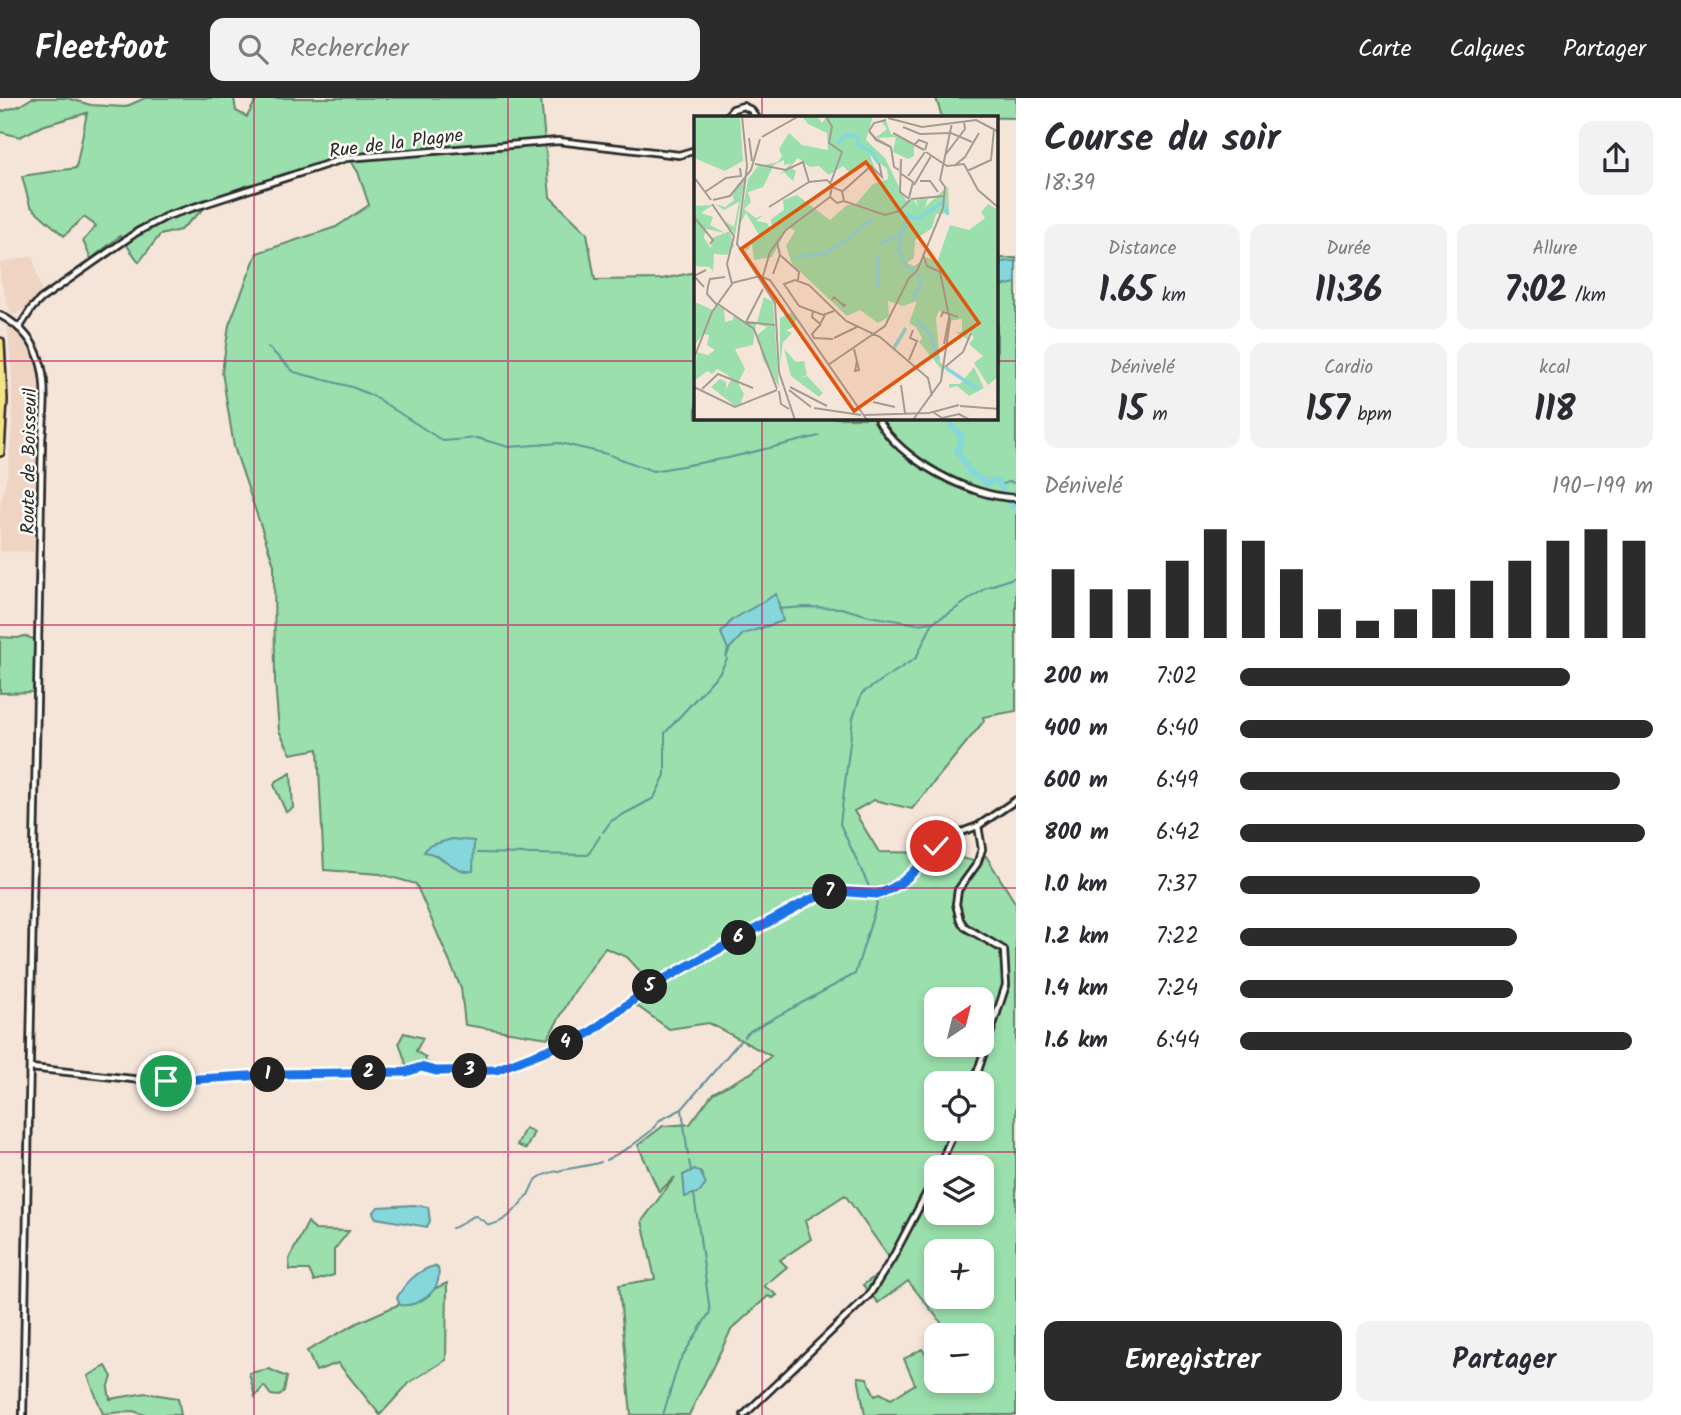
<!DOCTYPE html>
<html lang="fr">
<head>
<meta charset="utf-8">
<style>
	:root { --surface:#fff; --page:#f2f2f3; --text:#2b2b33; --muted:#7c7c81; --accent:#2b2b2b }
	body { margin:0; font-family:Kalam,sans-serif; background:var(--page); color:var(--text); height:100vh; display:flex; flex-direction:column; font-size:26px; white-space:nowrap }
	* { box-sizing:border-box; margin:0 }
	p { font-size:23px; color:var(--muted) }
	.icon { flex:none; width:38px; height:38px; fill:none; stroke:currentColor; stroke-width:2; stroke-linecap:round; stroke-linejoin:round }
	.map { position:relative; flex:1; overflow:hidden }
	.details { display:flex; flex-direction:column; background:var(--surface); width:665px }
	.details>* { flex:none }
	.needle { width:46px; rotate:35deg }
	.tools { position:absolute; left:924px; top:889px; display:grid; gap:14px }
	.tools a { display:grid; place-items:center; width:70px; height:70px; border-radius:14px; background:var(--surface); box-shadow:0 4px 10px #0003; font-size:35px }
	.pin { position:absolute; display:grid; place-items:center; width:60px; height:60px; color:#fff; margin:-30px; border:4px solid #fff; border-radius:50%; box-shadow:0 2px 7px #0007 }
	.km { position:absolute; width:35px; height:35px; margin:-18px; border-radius:50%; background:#222; color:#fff; font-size:19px; line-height:35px; text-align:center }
	.round { display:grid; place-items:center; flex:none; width:74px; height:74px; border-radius:14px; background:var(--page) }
	.summary { display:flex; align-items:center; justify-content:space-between; height:119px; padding:0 28px }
	h1 { font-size:38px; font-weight:700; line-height:52px }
	.stats { display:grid; grid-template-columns:repeat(3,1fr); gap:10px; height:119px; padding:7px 28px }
	.stats div { display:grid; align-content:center; border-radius:14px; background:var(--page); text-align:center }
	.stats b { font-size:35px; font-weight:700 }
	.stats small { font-size:19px; font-weight:400 }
	.stats p { font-size:19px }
	.chart { height:196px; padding:14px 28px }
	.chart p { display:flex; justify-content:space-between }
	.chart svg { width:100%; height:126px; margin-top:7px; stroke:var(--accent); stroke-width:6 }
	.cta { display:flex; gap:14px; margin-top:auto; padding:14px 28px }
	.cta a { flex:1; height:80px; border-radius:14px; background:var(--accent); color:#fff; font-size:28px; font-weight:700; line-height:80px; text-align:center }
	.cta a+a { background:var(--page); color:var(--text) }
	ul { padding:0 28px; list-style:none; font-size:23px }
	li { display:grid; grid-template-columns:112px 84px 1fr; align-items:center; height:52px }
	li i { height:18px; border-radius:9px; background:var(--accent) }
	header { display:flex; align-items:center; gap:42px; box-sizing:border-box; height:98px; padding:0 35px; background:var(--accent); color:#fff }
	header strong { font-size:33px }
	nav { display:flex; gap:38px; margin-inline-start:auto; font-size:24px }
	.search { width:490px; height:63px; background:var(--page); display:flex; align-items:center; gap:18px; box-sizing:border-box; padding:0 24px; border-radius:14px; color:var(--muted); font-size:26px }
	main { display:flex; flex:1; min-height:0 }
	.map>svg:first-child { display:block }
	.built { fill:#efd4c4 }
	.green { fill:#9adfac; stroke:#62856c; stroke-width:2; fill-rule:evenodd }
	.water { fill:#86d7dc; stroke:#629295; stroke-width:2 }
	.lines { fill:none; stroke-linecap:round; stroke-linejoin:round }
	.stream { stroke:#629295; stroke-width:2 }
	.river { stroke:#86d7dc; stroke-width:6 }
	.secondary-casing { stroke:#2b2b2b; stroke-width:10 }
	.highway-casing { stroke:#2b2b2b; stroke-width:12 }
	.secondary { stroke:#fdfcf7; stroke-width:4.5 }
	.highway { stroke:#f4e382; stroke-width:7 }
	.route-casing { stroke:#fff; stroke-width:14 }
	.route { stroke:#1a73e8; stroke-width:9 }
	.grid { fill:none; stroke:#c2185b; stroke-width:2; stroke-opacity:0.55 }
	.labels { text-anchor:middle; stroke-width:5; stroke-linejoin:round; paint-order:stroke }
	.street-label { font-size:19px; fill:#2b2b2b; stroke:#fdfcf7 }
	.inset-river { fill:none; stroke:#86d7dc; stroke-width:3.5 }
	.inset-road { fill:none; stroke:#a49b93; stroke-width:2 }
	.view { fill:#df570e; fill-opacity:0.15; stroke:#df570e; stroke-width:3.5 }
	.inset-edge { fill:none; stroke:#2b2b2b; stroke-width:3.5 }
</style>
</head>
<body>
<header>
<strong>Fleetfoot</strong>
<div class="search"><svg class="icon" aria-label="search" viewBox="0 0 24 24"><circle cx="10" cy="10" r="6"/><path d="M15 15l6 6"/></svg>Rechercher</div>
<nav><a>Carte</a><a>Calques</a><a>Partager</a></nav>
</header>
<main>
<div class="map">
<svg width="1016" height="1317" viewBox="0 0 1016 1317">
	<rect width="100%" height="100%" fill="#f5e5d9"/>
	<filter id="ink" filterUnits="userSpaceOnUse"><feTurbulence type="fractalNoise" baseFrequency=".0143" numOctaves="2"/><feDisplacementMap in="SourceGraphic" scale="14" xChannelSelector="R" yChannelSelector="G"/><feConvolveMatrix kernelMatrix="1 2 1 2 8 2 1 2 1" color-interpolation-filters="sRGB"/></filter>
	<g filter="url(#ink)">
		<g class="built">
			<path d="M33 158 42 197 17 216 11 217 0 180V165Z"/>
			<path d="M7 224 19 235 31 253 38 270 39 305 32 309 37 331 34 454 0 453V407L8 373 12 326V279Z"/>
		</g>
		<g class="green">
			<path d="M32 0H67L91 7 125 9 145 0H234L236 13 247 19 257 0H541L550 99 587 135 595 182 662 181 696 174V320H997V160H1016V613L983 619 984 623 912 711 874 702 854 713 879 754 939 755 974 763 986 758 1016 806V1317H865L858 1279 867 1280 875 1298 880 1295 891 1301 915 1286 904 1261 922 1251 934 1267 936 1266V1283H982V1237H944L943 1227 908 1183 878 1205 863 1187 881 1174 887 1175 893 1165 845 1097 805 1123 811 1141 780 1162 787 1169 764 1188 777 1197 773 1200 768 1198 731 1232 689 1317H631L619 1187 655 1181 642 1123 675 1079 659 1094 638 1047 663 1028 690 1026 713 995 751 975 771 958 709 925 669 931 633 905 651 885 627 859 605 850 574 894 548 940 465 927 461 890 416 786 380 776 324 772 318 651 291 656 279 633 275 583 274 467 234 349 222 274 229 227 257 155 336 129 369 107 358 74 346 56 215 101 180 132 160 137 139 164 120 138 91 161 83 143 96 128 84 119 64 138 30 108 22 78 76 70 87 15 42 28 20 39 0 34V14L19 8ZM936 901H982V947H936ZM936 985H982V1031H936ZM936 1069H982V1115H936ZM936 1153H982V1199H936Z"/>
			<path d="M936 0H1016V20L942 19Z"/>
			<path d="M24 538 34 541V594L0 595V539L18 540Z"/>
			<path d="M291 675 293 710 286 714 274 687 275 684Z"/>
			<path d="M404 935 423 940 416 953 426 960 425 963 436 969 434 971 423 967 411 971 407 969 399 944Z"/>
			<path d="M525 1030 534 1034 526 1051 517 1047Z"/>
			<path d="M308 1124 315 1132 349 1133 334 1152V1177L314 1183 309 1172H290L289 1161Z"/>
			<path d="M447 1185 446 1262 410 1284 380 1317 338 1265 316 1273 307 1253 359 1224Z"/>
			<path d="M106 1268 112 1279 108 1290 110 1301 146 1295 178 1300 181 1317H145L133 1313 103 1316 88 1278Z"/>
			<path d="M269 1271 287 1279 284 1293 279 1298 271 1297 264 1288 255 1299 249 1275Z"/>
		</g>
		<g class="water">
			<path d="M1016 163V185L997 189V164Z"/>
			<path d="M776 496 783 523 743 536 730 550 726 560 728 551 721 535 732 522Z"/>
			<path d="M452 741 474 743 473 773C454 776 442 755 424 754L428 748Z"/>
			<path d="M695 1071 701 1075 706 1086 700 1094 685 1099 683 1077Z"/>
			<path d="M414 1107 428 1109 430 1123 427 1129 376 1120 373 1115 378 1109Z"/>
			<path d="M435 1168 438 1170C443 1193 419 1209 400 1207L397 1200C404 1186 419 1171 435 1168Z"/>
		</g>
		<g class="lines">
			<g class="stream">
				<path d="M268 249 294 274 352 289 373 298 443 343 477 340 509 349 560 345 607 356"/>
				<path d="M610 357 653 373 728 360 819 338"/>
				<path d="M1001 387 1008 384 1016 385"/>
				<path d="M779 511 804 509 841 510 869 518 917 526 933 524"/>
				<path d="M603 734 611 723 654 700 665 677V635L720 574 727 561"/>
				<path d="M478 755 588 757 600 738"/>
				<path d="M871 793 840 726 853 620 862 595 916 560 933 524 948 516 987 489 1016 479"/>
				<path d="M744 939 750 933 855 876 877 805 874 799"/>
				<path d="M688 1057 682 1011 740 943"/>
				<path d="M606 1062 630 1049 651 1033 660 1022 682 1011"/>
				<path d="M689 1063 691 1073"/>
				<path d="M452 1130C462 1128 466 1119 476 1118L489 1127C508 1124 516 1110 528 1097 531 1092 532 1086 536 1082 546 1071 585 1070 601 1064"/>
				<path d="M663 1317 679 1264 710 1214 694 1096"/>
			</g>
			<path class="river" d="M952 320V328L962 339 957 353 969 373 987 386 993 382 998 384 1016 413"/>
			<defs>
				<g id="secondary">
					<path d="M726 19 733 11 743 8 751 12 756 19"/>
					<path d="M0 217C52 244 46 292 42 341L23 1317"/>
					<path d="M19 230 32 210 41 201 137 134 167 118 346 60 558 43 679 57 696 52"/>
					<path d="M877 320C899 362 970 399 1016 400"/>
					<path d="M31 970 160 984 281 976 406 974 421 969 436 973 496 972 588 937 655 886 809 802C832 791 851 795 876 796L903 783 945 740 978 728 1016 702"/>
					<path d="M974 985 1006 887 1004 852 965 829 960 822 956 806 958 792 977 766 982 751 978 728"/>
					<path d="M939 1069 955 1031"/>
					<path d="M744 1317 869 1197 893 1159 936 1077"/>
				</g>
				<path id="highway" d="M0 244 3 302 0 354"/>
			</defs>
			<use href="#secondary" class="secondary-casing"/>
			<use href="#highway" class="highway-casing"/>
			<use href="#secondary" class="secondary"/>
			<use href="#highway" class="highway"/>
		</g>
	</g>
	<g class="lines" filter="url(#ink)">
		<defs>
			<path id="route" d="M166 983 281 976 406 974 421 969 436 973 496 972 588 936 655 886 809 802 835 793 876 796C903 790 919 768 936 748"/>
		</defs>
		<use href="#route" class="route-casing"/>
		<use href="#route" class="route"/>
	</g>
	<path class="grid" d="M254 0V1317M508 0V1317M762 0V19M0 263H696M997 263H1016M762 320V1317M0 527H1016M0 790H1016M0 1054H1016"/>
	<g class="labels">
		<g class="street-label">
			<text transform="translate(396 44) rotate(-7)" y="7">Rue de la Plagne</text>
			<text transform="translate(28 363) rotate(-89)" y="7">Route de Boisseuil</text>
		</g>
	</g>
	<g transform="translate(694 18)">
		<rect width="304" height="304" fill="#f5e5d9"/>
		<path d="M2 0H46L49 45 31 55 0 42ZM108 0H123L128 7 133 0H179L172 24 191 42 212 85 218 82 224 90 222 84 234 82 231 91 254 70 255 97 242 98 238 112 221 124 220 142 213 147 220 150 233 141 243 146 256 109 275 114 291 102 287 96 294 88 304 94V261L294 269 280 247 289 240 275 228 280 222 275 215 274 224 262 216H268V203L255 205 256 199 245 195 242 202 246 246 252 251 246 258 247 253 225 226 228 222 222 211 215 207 223 185 209 190 194 185 195 201 184 207 166 194 153 200 98 148 92 130 101 115 94 111 78 141 60 144 58 128 50 138 52 129 65 119 52 97 46 108 54 63 64 50 84 46 88 40 85 33 95 17 108 29 134 34 133 17 114 8ZM176 39 193 53 194 63 179 68 161 89H153L136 104 103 79 89 84 90 94 77 103 78 114 73 107 62 105 69 99 62 102 50 93 57 86 54 76 69 71 80 49 90 44V49L97 47 85 59 90 56 99 65 102 55 96 51 104 42 116 51 125 50 135 59 149 50 156 57 174 48 182 56ZM187 5H192L197 18 220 28V40L214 43 199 36 202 21 181 22 193 13ZM51 60 41 119 38 114 36 116 40 130 33 139 20 138 19 156 16 151 0 150V90L19 89 7 97 19 101 16 109 31 117 12 113 10 122 17 132 18 122 36 115 31 105 40 111 45 86 30 94 21 88 31 91 40 84 38 78ZM70 181 79 186 85 271 69 244 63 219 73 211 62 208 59 229 41 233 51 253 44 267 50 278 46 289 41 290 17 271 26 263 32 266V273L37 264 34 259 23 253 18 258 13 255 0 265 3 236 14 239 21 234 13 229 15 219 9 218 0 230 1 186 19 194 23 189 30 193 31 206 39 204 40 199 53 208 63 206ZM98 196 102 203 100 211 92 214 98 217 89 226 86 248V202ZM90 233 102 246 110 245 113 259 104 263 113 260 129 277 125 281 97 260ZM280 251 290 272 275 280 263 270 255 272V268H266Z" fill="#9adfac" fill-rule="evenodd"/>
		<path class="inset-river" d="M144 27 151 19 163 20 165 29 177 35 184 47M201 95 224 103 249 86 254 99M213 98 204 132 212 150 221 155M153 124 178 103M186 129 206 117M101 141 131 137 152 125M184 171V140M219 184 227 167 224 157M223 204 238 221 244 244M200 232 212 212M252 252 285 274"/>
		<path class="inset-road" d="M48 0 53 50 43 128 81 187 85 256 101 304M132 0 138 11 135 27 148 36 137 66M194 2 228 11 282 4 305 16M209 11 226 18 257 17 278 26M175 15 182 23 197 31 182 24ZM175 15 180 7 192 4M199 17 230 34M68 21 105 0M55 22 58 45M221 28 225 24 233 27 231 34M197 31 200 51 205 54M232 36 253 50 270 48 284 74 305 92M252 38 271 13 270 5M207 43 206 76 215 83M61 48 92 54 109 46 115 66 133 64 139 70M260 50 271 41 285 17M273 55 297 44 300 13M206 57 219 66 215 82M214 60 231 36M0 61 17 84M226 65H236L244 76M220 69 237 40M149 75 177 50 188 61 185 47M11 76 32 62 47 60 46 52M136 81 143 87 150 85 191 99 205 95 216 84M217 83 250 80M19 84 36 80 57 54 66 23M75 91 115 66M0 101 19 124 16 128M86 139 105 156 104 164M79 158 86 139 83 126M69 160 76 136 92 114 136 81 138 71 148 75 150 85M38 167 66 160 76 164 173 304M10 171 0 160 12 154M69 173 52 206 81 209M138 184 140 181 150 190 151 189 148 188M24 188 60 213 83 273M23 189 13 178 14 170 16 163 31 161M119 195 118 201 126 208 131 199M140 195 129 199 105 190 90 168 101 164 115 169 152 205 186 221 234 262 238 280M247 201 249 196 264 201M127 208 118 218 120 222 139 223M140 222 165 210M250 228 255 202M160 233 163 245 165 254 161 255 163 245M0 242 18 196 38 168 33 148 40 120 18 88M215 244 223 225 216 222 219 214M134 249 191 210 215 162 223 155 249 92 251 71 246 64 258 7M251 251 269 236 277 217M207 269 211 297M0 271 41 291 83 274M96 271 133 290M8 273 24 258 59 272M95 274 117 291M85 275 87 288 95 293M179 286 201 291M266 290 305 293M120 292 167 299M239 296 248 302 265 298 276 304M170 299 235 297 265 289M219 304 247 265 256 205 246 156 233 150 229 138"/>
		<path class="view" d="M172 46 285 207 160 295 47 133Z"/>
		<rect width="304" height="304" class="inset-edge"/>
	</g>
</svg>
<div class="tools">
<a><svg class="needle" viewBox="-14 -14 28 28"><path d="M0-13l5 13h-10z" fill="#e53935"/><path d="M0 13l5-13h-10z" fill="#7c7c81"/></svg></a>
<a><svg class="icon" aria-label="locate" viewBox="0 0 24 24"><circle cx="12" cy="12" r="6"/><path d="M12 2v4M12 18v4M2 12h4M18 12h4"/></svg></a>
<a><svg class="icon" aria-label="layers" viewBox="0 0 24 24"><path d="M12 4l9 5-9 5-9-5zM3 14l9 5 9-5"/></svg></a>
<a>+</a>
<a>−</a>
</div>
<div class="pin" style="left:166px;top:983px;background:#1e9e55"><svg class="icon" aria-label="arrive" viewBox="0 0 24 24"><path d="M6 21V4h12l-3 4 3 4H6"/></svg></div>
<div class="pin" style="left:936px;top:748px;background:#d93025"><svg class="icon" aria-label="check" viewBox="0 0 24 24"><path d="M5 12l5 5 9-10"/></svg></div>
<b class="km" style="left:268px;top:977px">1</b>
<b class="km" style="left:369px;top:975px">2</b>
<b class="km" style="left:470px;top:973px">3</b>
<b class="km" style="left:566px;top:945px">4</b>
<b class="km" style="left:650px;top:889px">5</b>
<b class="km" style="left:739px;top:840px">6</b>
<b class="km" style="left:830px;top:794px">7</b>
</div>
<section class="details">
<div class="summary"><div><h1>Course du soir</h1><p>18:39</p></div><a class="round"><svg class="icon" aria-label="share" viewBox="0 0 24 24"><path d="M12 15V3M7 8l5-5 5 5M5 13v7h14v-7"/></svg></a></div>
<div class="stats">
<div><p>Distance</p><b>1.65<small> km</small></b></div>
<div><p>Durée</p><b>11:36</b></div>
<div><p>Allure</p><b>7:02<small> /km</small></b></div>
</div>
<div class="stats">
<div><p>Dénivelé</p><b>15<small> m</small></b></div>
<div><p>Cardio</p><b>157<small> bpm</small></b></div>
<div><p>kcal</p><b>118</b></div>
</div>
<div class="chart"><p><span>Dénivelé</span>190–199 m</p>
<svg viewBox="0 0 160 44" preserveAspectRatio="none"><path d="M5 44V20M15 44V27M25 44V27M35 44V17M45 44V6M55 44V10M65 44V20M75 44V34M85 44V38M95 44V34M105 44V27M115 44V24M125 44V17M135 44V10M145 44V6M155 44V10"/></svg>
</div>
<ul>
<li><b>200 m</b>7:02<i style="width:80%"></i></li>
<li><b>400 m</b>6:40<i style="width:100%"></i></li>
<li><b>600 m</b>6:49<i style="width:92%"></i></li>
<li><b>800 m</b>6:42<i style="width:98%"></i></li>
<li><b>1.0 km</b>7:37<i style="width:58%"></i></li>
<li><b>1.2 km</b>7:22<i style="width:67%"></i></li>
<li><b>1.4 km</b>7:24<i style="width:66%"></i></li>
<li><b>1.6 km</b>6:44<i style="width:95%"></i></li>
</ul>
<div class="cta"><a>Enregistrer</a><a>Partager</a></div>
</section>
</main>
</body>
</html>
